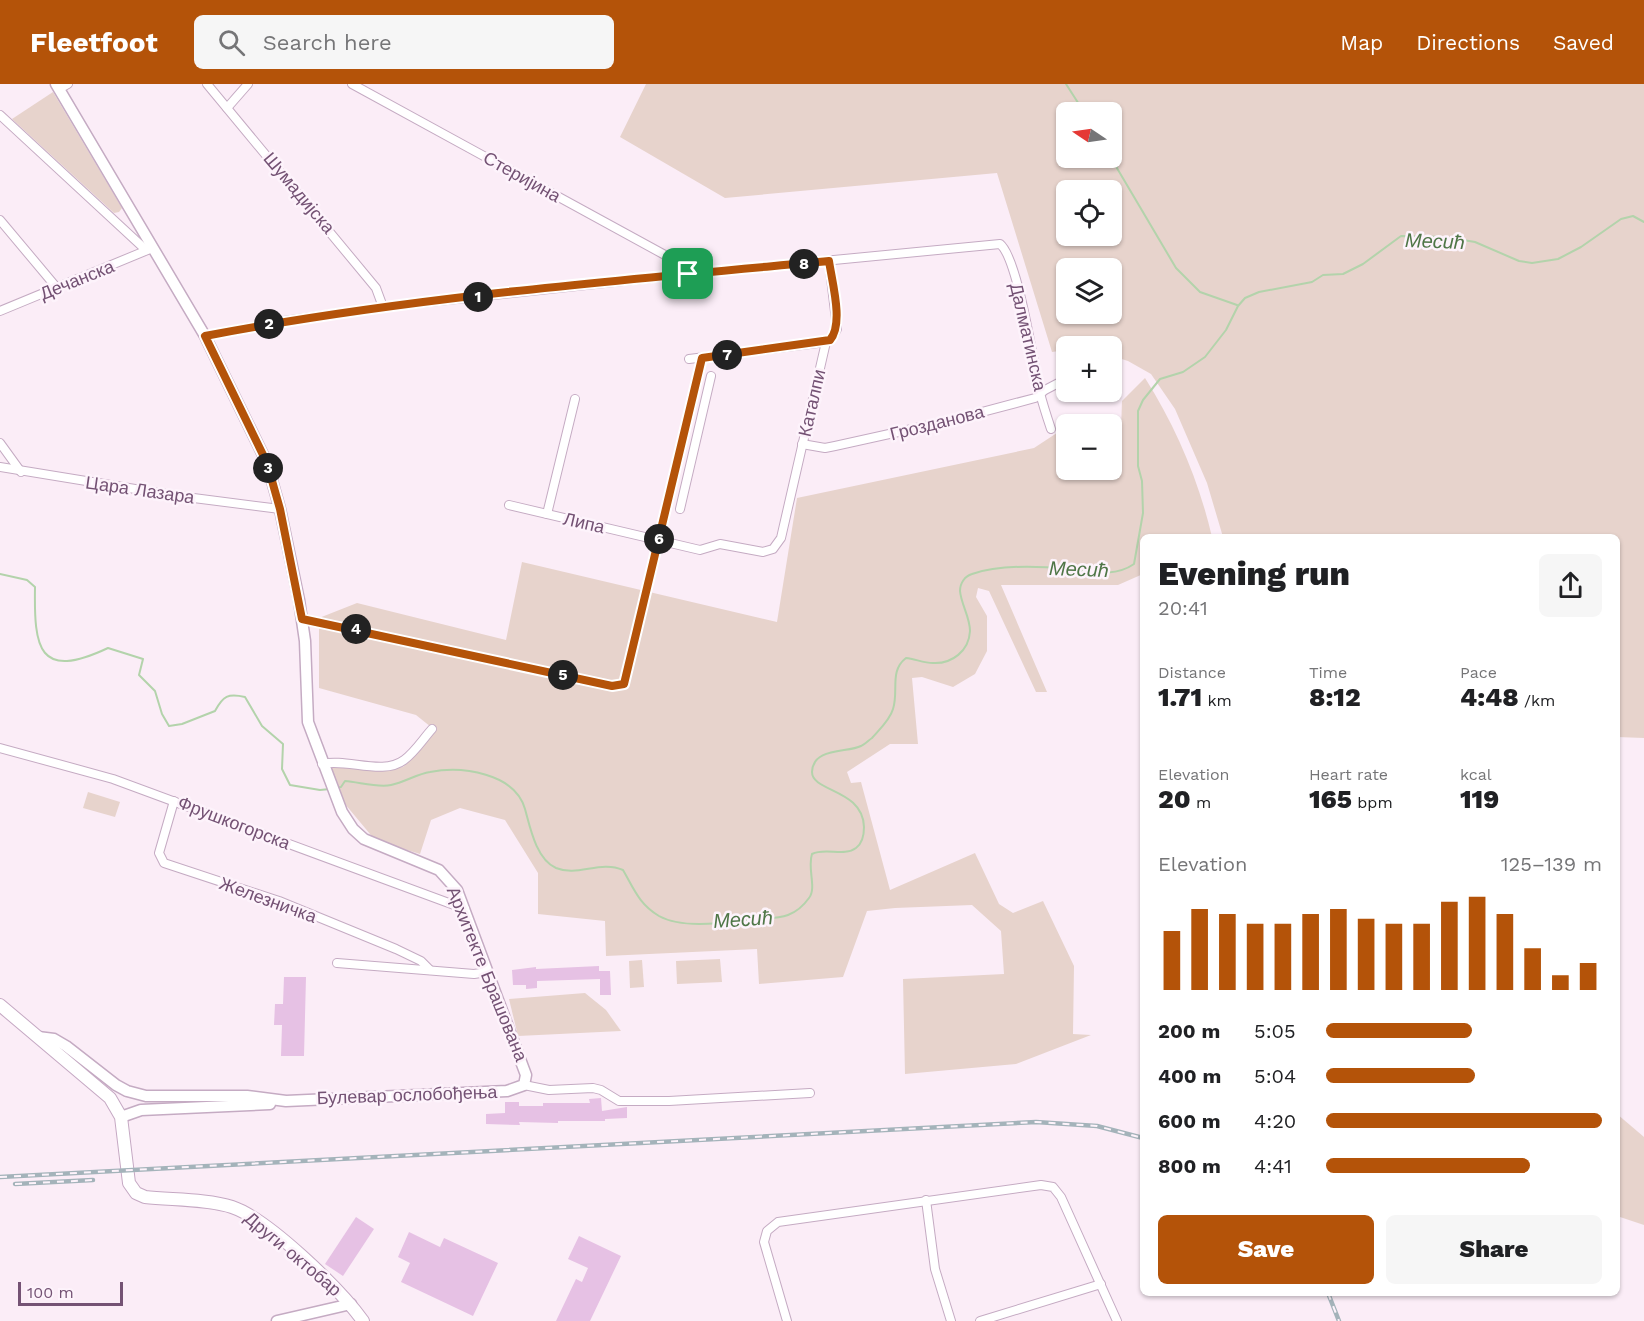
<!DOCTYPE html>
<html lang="en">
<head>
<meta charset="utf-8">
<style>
	:root { --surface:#fff; --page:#f6f6f6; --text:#202124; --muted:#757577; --accent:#b45309 }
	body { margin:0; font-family:"Work Sans",sans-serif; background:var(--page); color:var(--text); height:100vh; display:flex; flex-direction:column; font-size:22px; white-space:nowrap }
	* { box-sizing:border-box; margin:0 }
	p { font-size:20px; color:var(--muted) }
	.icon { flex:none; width:33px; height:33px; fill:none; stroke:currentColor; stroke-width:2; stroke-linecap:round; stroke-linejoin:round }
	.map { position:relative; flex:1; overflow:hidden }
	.panel { position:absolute; left:1140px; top:450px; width:480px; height:762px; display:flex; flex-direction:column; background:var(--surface); border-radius:9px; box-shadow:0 2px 4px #0004 }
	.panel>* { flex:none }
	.needle { width:39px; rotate:283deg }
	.controls { position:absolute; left:1056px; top:18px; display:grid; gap:12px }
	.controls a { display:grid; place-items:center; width:66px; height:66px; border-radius:9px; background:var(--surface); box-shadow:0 2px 4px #0004; font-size:30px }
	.scale { position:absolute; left:18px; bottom:15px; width:105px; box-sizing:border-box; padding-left:6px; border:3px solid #745274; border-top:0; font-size:16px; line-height:21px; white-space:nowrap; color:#745274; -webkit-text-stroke:4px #fdf3fb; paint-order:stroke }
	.pin { position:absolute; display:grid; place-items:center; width:51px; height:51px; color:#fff; margin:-26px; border-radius:12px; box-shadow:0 3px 9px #0006 }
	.km { position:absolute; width:30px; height:30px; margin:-15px; border-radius:50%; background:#222; color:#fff; font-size:16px; line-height:30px; text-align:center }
	.round { display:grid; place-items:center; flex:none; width:63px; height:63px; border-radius:9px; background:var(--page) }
	.headline { display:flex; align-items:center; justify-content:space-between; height:102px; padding:0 18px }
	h1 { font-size:33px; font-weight:800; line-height:45px }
	.stats { display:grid; grid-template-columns:repeat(3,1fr); gap:9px; height:102px; padding:6px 18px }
	.stats div { display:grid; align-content:center }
	.stats b { font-size:26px; font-weight:800 }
	.stats small { font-size:16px; font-weight:400 }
	.stats p { font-size:16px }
	.chart { height:168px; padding:12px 18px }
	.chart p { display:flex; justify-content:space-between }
	.chart svg { width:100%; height:108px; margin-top:6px; stroke:var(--accent); stroke-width:6 }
	.primary-button { display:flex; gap:12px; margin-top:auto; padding:12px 18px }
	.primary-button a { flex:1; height:69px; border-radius:9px; background:var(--accent); color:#fff; font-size:24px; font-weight:800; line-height:69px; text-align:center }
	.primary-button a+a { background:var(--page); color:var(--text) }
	ul { padding:0 18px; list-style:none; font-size:20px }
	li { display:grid; grid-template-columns:96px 72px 1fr; align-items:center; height:45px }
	li i { height:15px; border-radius:8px; background:var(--accent) }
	header { display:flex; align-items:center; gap:36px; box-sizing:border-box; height:84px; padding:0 30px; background:var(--accent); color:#fff }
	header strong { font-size:28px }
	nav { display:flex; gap:33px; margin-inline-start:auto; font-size:21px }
	.search { width:420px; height:54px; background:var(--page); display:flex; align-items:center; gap:15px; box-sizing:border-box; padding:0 21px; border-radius:9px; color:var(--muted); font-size:22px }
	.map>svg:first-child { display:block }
	.green { fill:#e7d3cc; fill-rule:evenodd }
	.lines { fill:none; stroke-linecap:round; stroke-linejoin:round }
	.stream { stroke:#b3d3ab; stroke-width:2 }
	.building { fill:#e6c1e4 }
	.minor-casing { stroke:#c5abc3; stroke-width:10 }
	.tertiary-casing { stroke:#c5abc3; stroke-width:13 }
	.secondary-casing { stroke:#c5a8c3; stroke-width:14 }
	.minor { stroke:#fff; stroke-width:8 }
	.tertiary { stroke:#fff; stroke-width:10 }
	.secondary { stroke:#fff; stroke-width:12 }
	.rail-casing { stroke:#a4b3ba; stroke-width:4.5 }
	.rail { stroke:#fdf3fb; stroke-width:2; stroke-dasharray:7; stroke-linecap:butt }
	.route-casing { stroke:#fff; stroke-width:12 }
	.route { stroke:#b45309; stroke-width:8 }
	.labels { text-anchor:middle; stroke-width:5; stroke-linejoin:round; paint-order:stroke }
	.street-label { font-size:18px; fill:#745274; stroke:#fdf3fb }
	.water-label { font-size:20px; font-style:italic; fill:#4f7647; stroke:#fdf3fb }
</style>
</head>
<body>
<header>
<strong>Fleetfoot</strong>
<div class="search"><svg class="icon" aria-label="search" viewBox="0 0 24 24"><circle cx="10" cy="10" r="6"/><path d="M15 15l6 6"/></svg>Search here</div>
<nav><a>Map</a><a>Directions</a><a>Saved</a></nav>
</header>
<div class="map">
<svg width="1644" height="1237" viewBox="0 0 1644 1237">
	<rect width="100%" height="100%" fill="#fbedf7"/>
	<g class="green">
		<path d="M646 0H1644V654L1617 653V453H1223L1207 399 1175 325 1151 290 1128 277 1112 272V262H1066V266L1052 268 997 89 725 114 620 53ZM1066 28H1112V74H1066ZM1066 106H1112V152H1066ZM1066 184H1112V230H1066Z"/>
		<path d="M53 8 122 124 119 128 114 129 12 35Z"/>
		<path d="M1145 294C1176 343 1199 397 1212 453H1143V490L1118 501H1001L1047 608H1036L989 507 978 504 976 513 987 532V567L975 590 953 603 922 593 912 594 918 660H890L847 688 851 699 861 698 890 806 975 769 999 820 1013 829 1043 817 1074 882 1073 950 1091 951 1016 980 905 990 903 895 1004 890 1001 847 972 821 895 824 867 827 843 893 759 900 757 865 606 872 605 837 538 830V789L505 736 460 724 431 736 420 770 375 756 345 720 331 685 338 680 384 686 403 683 436 647 416 631 319 604V534L357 519 506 556 522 478 777 538 797 414 1034 364 1066 343V386H1112V372L1120 380 1122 317Z"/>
		<path d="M88 708 120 718 115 733 83 724Z"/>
		<path d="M720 875 722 898 677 900 676 877Z"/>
		<path d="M642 876 644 903 630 904 629 877Z"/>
		<path d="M585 909 606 926 621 947 518 952 509 915Z"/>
		<path d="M1617 1030 1644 1053V1141L1617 1132Z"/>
	</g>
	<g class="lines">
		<g class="stream">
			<path d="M1066 0 1084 28"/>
			<path d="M1111 74 1176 184 1200 208 1237 221"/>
			<path d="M0 490 27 496 35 503C34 564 38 597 108 564L143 575 139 591 155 607 162 630 169 642 182 640 215 627C223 612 228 609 245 613L262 642 283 660 282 685 290 701 320 706 330 705"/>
			<path d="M336 704 341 703 345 697C359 698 378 704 391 701 405 698 417 690 430 688 462 682 515 689 525 725 530 743 536 775 556 784 578 793 600 776 623 786 634 805 639 820 659 832 684 846 728 838 755 835 765 834 778 835 788 831 796 828 804 821 809 814 817 804 807 784 812 770 825 763 844 773 856 764 863 759 864 750 864 743 863 705 812 708 812 688 813 663 847 669 861 662 864 661 869 656 872 654 879 646 890 636 893 625 899 607 889 587 906 574 915 575 924 579 933 579 952 580 969 567 970 547 970 533 961 520 960 507 960 499 965 492 972 490 1001 480 1038 482 1068 485 1090 487 1114 494 1134 480L1143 429 1142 397 1138 382V327L1143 316 1160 295 1183 288 1205 273 1226 246 1238 222 1245 214 1259 208 1312 198 1323 191 1343 190 1363 180 1401 152 1445 153 1475 158 1519 177 1532 179 1558 175 1581 163 1621 135 1633 132 1644 138"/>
		</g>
	</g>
	<g class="building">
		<path d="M599 882V887H610L611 911H600V895L537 897V904L526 905V901H513L512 886 536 883V885Z"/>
		<path d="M284 893H306L304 972H281L282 941H274L275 920H283Z"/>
		<path d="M601 1014 602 1027 627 1023V1034L605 1035V1037H558V1039L519 1038 520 1041 486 1040V1030L505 1029V1018H519V1022H543V1019H590L589 1015Z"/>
		<path d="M356 1133 374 1145 343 1192 325 1180Z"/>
		<path d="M409 1148 440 1163 444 1154 498 1179 473 1232 401 1198 410 1179 398 1173Z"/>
		<path d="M579 1152 621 1172 590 1237H556L576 1195 582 1198 588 1184 568 1175Z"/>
	</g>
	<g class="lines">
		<defs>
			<g id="minor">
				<path d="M207 0 376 204 383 223"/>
				<path d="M352 0 674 176 684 183 688 190"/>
				<path d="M59 5 68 0"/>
				<path d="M227 24 248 0"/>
				<path d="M0 31 146 166"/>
				<path d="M0 136 57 204"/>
				<path d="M0 227 150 165"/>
				<path d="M205 252 277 238 383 223 688 190 1000 160C1018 174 1034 282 1040 309 1043 321 1047 333 1051 345"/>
				<path d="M689 275 826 258"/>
				<path d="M0 359 21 388"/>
				<path d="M802 360 825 364 835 362 948 337 1035 314 1045 306 1066 295"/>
				<path d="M0 383 178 412 280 425"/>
				<path d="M509 421 700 466 720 460 763 468 773 465 781 454 826 258 833 252 837 245 829 177"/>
				<path d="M680 425 711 292"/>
				<path d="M547 430 575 315"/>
				<path d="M302 535 612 602 624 599 702 274"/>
				<path d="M0 664 113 695 465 825"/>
				<path d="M322 680C347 674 383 692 404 676 415 668 423 655 432 645"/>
				<path d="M174 717 159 769 164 779 279 817 396 865 421 877 430 886"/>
				<path d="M337 879 474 890 487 888"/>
				<path d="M524 1001 549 1006 593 1004 601 1006 619 1017H669L810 1009"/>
				<path d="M926 1116 935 1185 951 1237"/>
				<path d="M787 1237 764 1158 767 1147 778 1138 1041 1101 1053 1103 1061 1113 1117 1237"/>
				<path d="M980 1237 1101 1200"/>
			</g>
			<g id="tertiary">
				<path d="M38 953 54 955 66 962 116 1001 127 1007 146 1012H247L286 1017 507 1007 524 1001 526 991 457 806 439 786 364 755 353 745 342 728 308 638 305 557 299 516 280 425 267 379 205 252 56 0"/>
				<path d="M121 1033 141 1026 270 1020"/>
				<path d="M277 1237 351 1220"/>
			</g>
			<path id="secondary" d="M0 921 110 1014 121 1033 129 1099 136 1109 145 1113C171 1116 207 1115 232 1123 268 1135 340 1205 363 1237"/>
		</defs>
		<use href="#minor" class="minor-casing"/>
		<use href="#tertiary" class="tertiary-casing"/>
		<use href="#secondary" class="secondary-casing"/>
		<use href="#minor" class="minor"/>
		<use href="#tertiary" class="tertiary"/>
		<use href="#secondary" class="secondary"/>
		<defs>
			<g id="rail">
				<path d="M0 1093 1036 1038 1097 1042 1143 1054"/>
				<path d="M15 1100 93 1096"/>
				<path d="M1328 1209 1339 1237"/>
			</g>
		</defs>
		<use href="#rail" class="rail-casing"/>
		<use href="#rail" class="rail"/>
	</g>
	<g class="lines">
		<defs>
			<path id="route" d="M829 177C832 198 844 240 830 256L702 274 624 600 612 602 302 535 280 425 267 379 205 252C410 213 621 196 829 177Z"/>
		</defs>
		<use href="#route" class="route-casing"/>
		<use href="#route" class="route"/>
	</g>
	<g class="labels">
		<g class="street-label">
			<text transform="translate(522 93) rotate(29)" y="6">Стеријина</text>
			<text transform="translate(299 109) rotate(50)" y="6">Шумадијска</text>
			<text transform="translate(77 196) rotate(-22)" y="6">Дечанска</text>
			<text transform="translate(1028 253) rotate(77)" y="6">Далматинска</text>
			<text transform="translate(812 319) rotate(-77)" y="6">Каталпи</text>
			<text transform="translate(937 339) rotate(-14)" y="6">Грозданова</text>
			<text transform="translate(140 406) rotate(8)" y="6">Цара Лазара</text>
			<text transform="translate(584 439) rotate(13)" y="6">Липа</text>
			<text transform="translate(234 739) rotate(21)" y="6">Фрушкогорска</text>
			<text transform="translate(268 816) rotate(20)" y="6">Железничка</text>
			<text transform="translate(487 890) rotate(68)" y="6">Архитекте Брашована</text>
			<text transform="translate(407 1011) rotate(-2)" y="6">Булевар ослобођења</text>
			<text transform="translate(293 1170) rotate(40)" y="6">Други октобар</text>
		</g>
		<g class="water-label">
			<text transform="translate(1435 157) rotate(2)" y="7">Месић</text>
			<text transform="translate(1079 485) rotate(2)" y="7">Месић</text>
			<text transform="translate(743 835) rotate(-4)" y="7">Месић</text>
		</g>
	</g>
</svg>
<div class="controls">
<a><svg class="needle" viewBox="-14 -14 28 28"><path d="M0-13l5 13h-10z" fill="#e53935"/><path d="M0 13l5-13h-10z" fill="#757577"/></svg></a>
<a><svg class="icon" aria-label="locate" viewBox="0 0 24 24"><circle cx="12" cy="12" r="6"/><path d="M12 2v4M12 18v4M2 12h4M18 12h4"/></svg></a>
<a><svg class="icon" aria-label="layers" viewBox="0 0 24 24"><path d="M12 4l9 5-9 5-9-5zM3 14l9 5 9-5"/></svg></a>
<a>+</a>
<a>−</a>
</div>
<div class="scale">100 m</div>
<div class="pin" style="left:688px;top:190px;background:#1e9e55"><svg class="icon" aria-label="arrive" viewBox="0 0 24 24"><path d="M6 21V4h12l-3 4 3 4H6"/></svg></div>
<b class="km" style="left:478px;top:213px">1</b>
<b class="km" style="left:269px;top:240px">2</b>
<b class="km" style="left:268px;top:384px">3</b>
<b class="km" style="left:356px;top:545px">4</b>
<b class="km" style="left:563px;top:591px">5</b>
<b class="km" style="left:659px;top:455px">6</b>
<b class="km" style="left:727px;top:271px">7</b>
<b class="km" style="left:804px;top:180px">8</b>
<section class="panel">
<div class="headline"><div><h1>Evening run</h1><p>20:41</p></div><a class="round"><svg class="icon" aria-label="share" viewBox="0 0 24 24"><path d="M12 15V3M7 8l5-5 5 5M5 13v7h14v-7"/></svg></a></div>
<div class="stats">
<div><p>Distance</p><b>1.71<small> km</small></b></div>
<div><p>Time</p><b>8:12</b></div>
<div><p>Pace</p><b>4:48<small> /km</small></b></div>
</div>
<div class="stats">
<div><p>Elevation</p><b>20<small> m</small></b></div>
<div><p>Heart rate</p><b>165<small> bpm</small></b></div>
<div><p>kcal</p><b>119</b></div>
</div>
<div class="chart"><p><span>Elevation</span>125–139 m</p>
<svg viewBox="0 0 160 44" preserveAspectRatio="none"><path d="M5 44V20M15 44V11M25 44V13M35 44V17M45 44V17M55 44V13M65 44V11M75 44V15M85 44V17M95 44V17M105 44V8M115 44V6M125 44V13M135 44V27M145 44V38M155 44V33"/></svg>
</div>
<ul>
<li><b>200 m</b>5:05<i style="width:53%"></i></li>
<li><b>400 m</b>5:04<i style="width:54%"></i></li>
<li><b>600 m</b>4:20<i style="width:100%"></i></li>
<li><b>800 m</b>4:41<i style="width:74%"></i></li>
</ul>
<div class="primary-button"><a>Save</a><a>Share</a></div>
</section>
</div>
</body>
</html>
